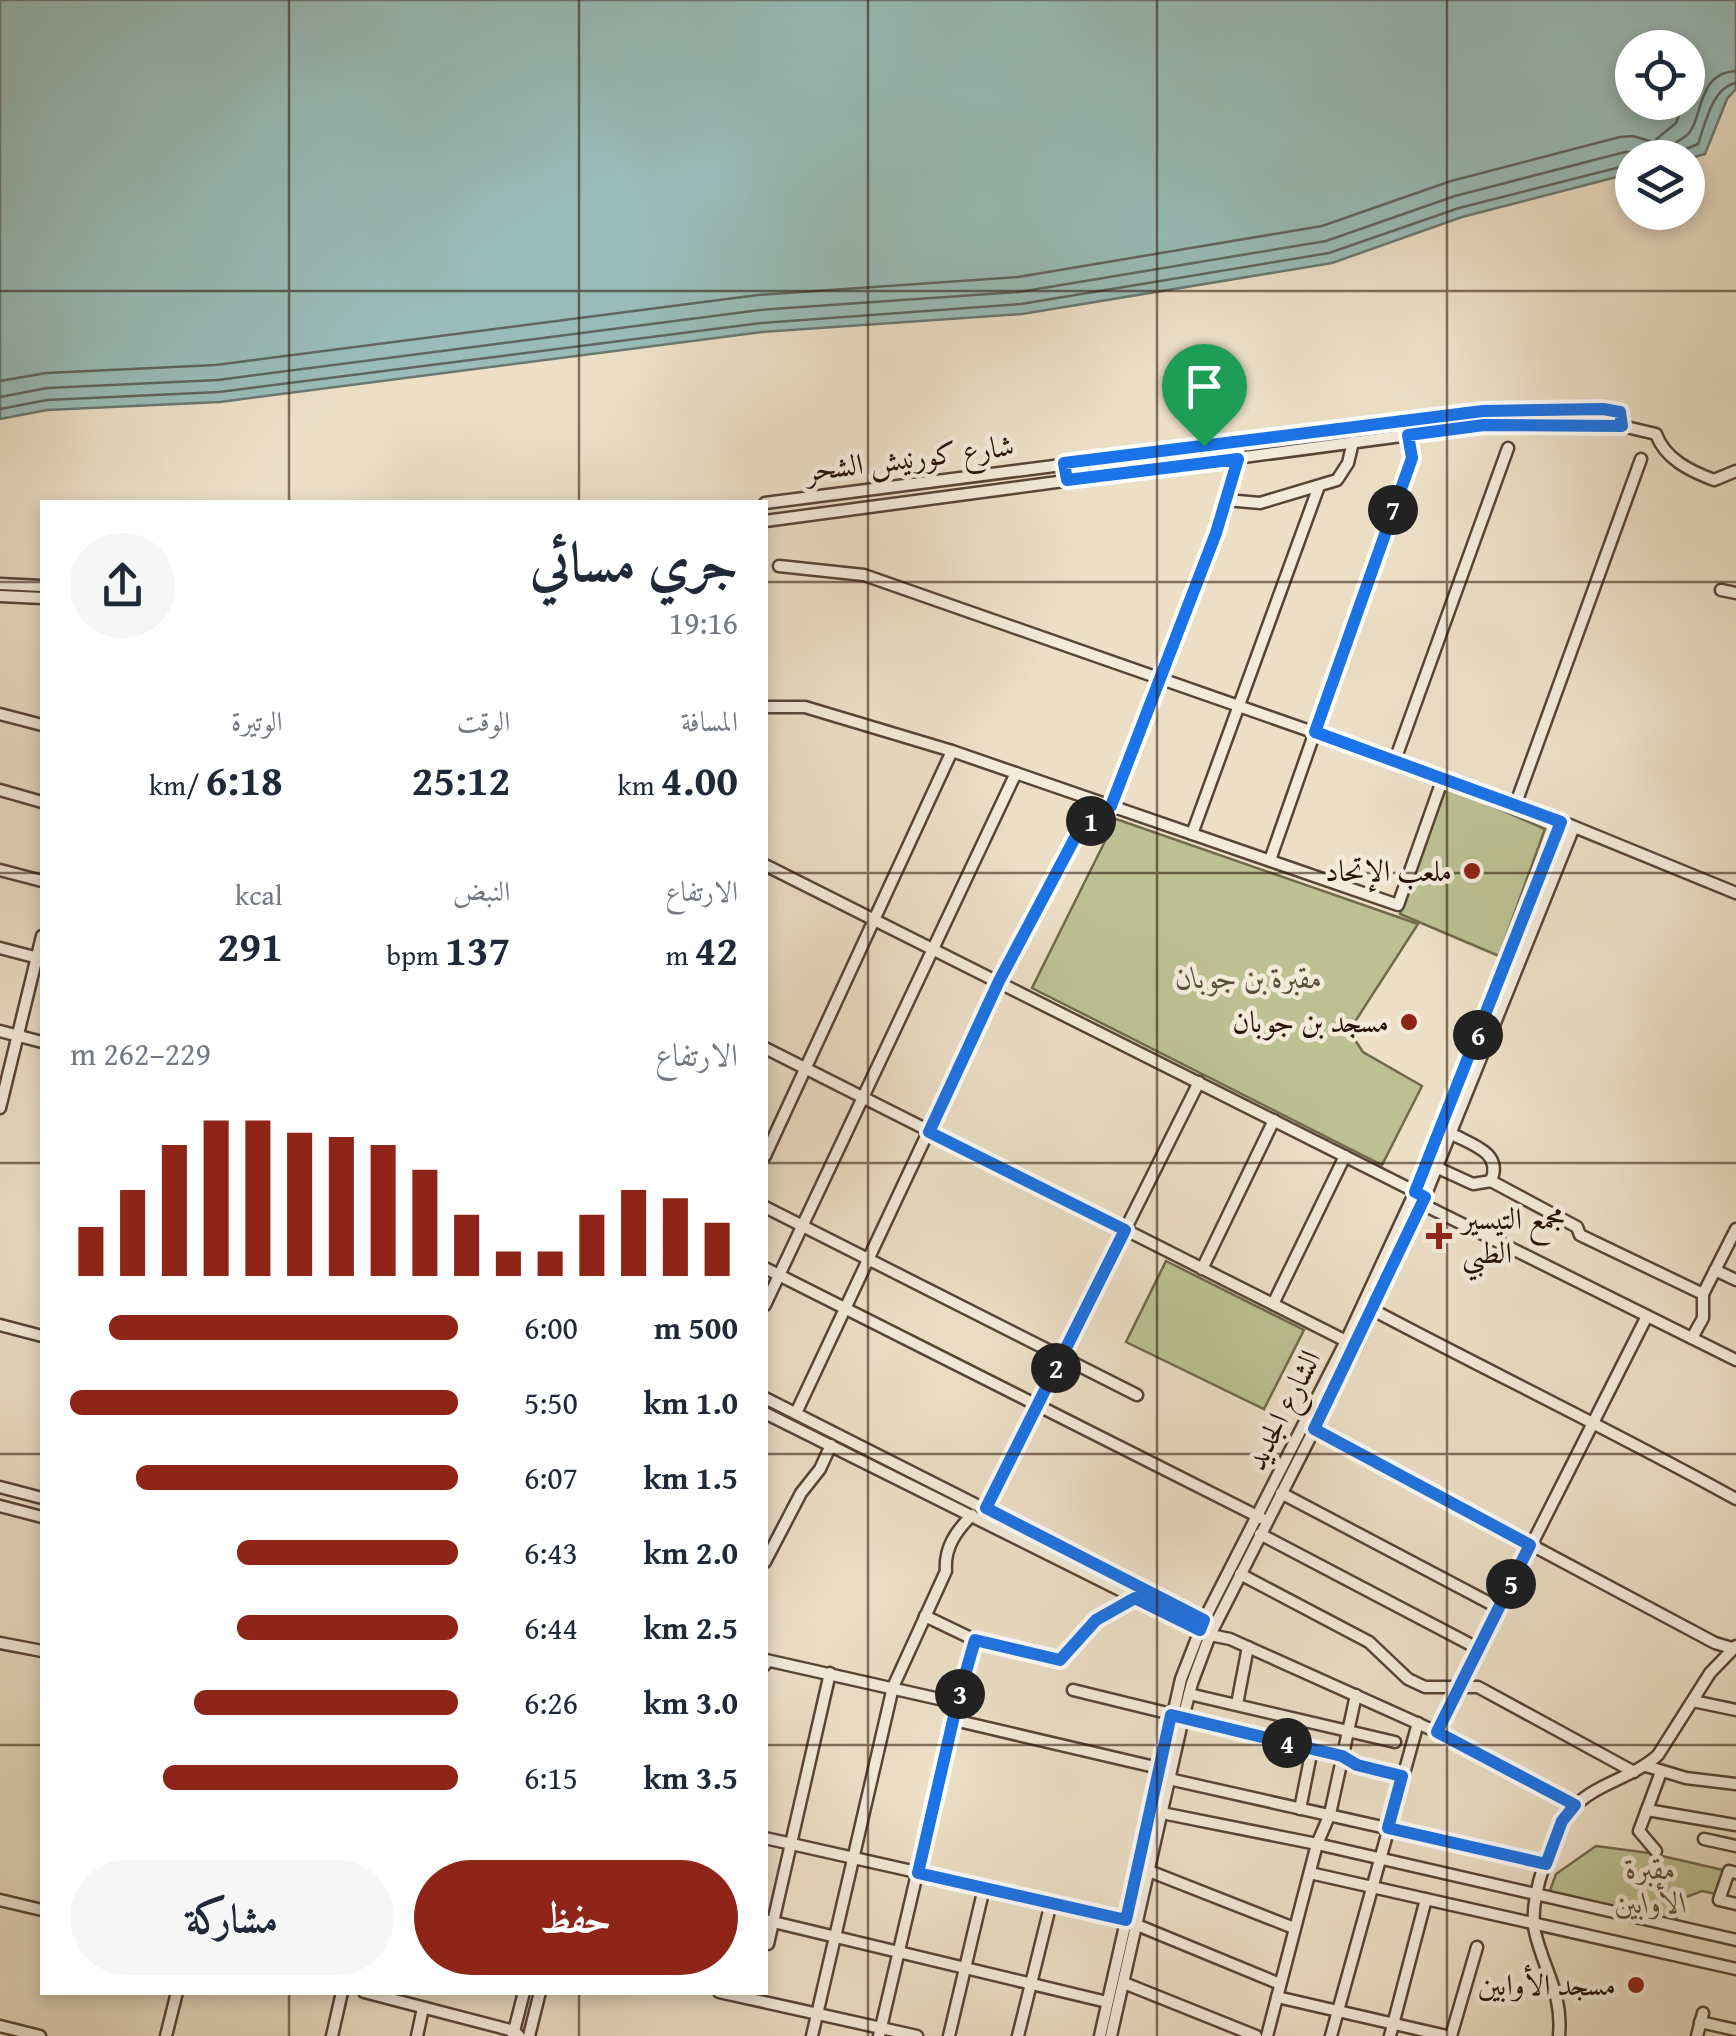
<!DOCTYPE html>
<html lang="ar">
<head>
<meta charset="utf-8">
<style>
	:root { --surface:#fff; --page:#f6f6f7; --text:#1f2937; --muted:#747a83; --accent:#8f2418 }
	body { margin:0; font-family:"Gentium Book Plus",Amiri,serif; background:var(--page); color:var(--text); direction:rtl; height:100vh; display:flex; flex-direction:column; font-size:38px; white-space:nowrap }
	* { box-sizing:border-box; margin:0 }
	p { font-size:32px; color:var(--muted) }
	.icon { flex:none; width:55px; height:55px; fill:none; stroke:currentColor; stroke-width:2; stroke-linecap:round; stroke-linejoin:round }
	.map { position:relative; flex:1; overflow:hidden; direction:ltr }
	.sheet { position:absolute; left:40px; top:500px; width:728px; height:1495px; display:flex; flex-direction:column; background:var(--surface); border-radius:0px; box-shadow:0 5px 15px #0003; direction:rtl }
	.sheet>* { flex:none }
	.fabs { position:absolute; left:1615px; top:30px; display:grid; gap:20px }
	.fabs a { display:grid; place-items:center; width:90px; height:90px; border-radius:50%; background:var(--surface); box-shadow:0 5px 15px #0003; font-size:50px }
	.pin { position:absolute; display:grid; place-items:center; width:85px; height:85px; color:#fff; margin:-102px -42px; border-radius:50% 50% 50% 0; rotate:-45deg; box-shadow:0 0 10px #0007 }
	.pin .icon { rotate:45deg }
	.km { position:absolute; width:50px; height:50px; margin:-25px; border-radius:50%; background:#222; color:#fff; font-size:28px; line-height:50px; text-align:center }
	.round { display:grid; place-items:center; flex:none; width:105px; height:105px; border-radius:52px; background:var(--page) }
	.headline { display:flex; align-items:center; justify-content:space-between; height:170px; padding:0 30px }
	h1 { font-size:55px; font-weight:600; line-height:75px }
	.stats { display:grid; grid-template-columns:repeat(3,1fr); gap:15px; height:170px; padding:10px 30px }
	.stats div { display:grid; align-content:center }
	.stats b { font-size:42px; font-weight:600 }
	.stats small { font-size:28px; font-weight:400 }
	.stats p { font-size:28px }
	.chart { height:280px; padding:20px 30px }
	.chart p { display:flex; justify-content:space-between }
	.chart svg { width:100%; height:180px; margin-top:10px; stroke:var(--accent); stroke-width:6 }
	.primary-button { display:flex; gap:20px; margin-top:auto; padding:20px 30px }
	.primary-button a { flex:1; height:115px; border-radius:60px; background:var(--accent); color:#fff; font-size:40px; font-weight:600; line-height:115px; text-align:center }
	.primary-button a+a { background:var(--page); color:var(--text) }
	ul { padding:0 30px; list-style:none; font-size:32px }
	li { display:grid; grid-template-columns:160px 120px 1fr; align-items:center; height:75px }
	li i { height:25px; border-radius:12px; background:var(--accent) }
	.map>svg:first-child { display:block }
	.green { fill:#bbc193; stroke:#70694c; stroke-width:2.5 }
	.water { fill:#99bcb8; stroke:#6b7871; stroke-width:2.5; fill-rule:evenodd }
	.lines { fill:none; stroke-linecap:round; stroke-linejoin:round }
	.shore { stroke:#60665f; stroke-width:2.5 }
	.minor-casing { stroke:#584436; stroke-width:15 }
	.minor { stroke:#f3eada; stroke-width:10 }
	.route-casing { stroke:#fff; stroke-width:20 }
	.route { stroke:#1a73e8; stroke-width:12 }
	.grid { fill:none; stroke:#261106; stroke-width:2.5; stroke-opacity:0.55 }
	.poi-dot { fill:#8f2418; stroke:#f3eada; stroke-width:4 }
	.labels { text-anchor:middle; stroke-width:9; stroke-linejoin:round; paint-order:stroke }
	.street-label { font-size:30px; fill:#261106; stroke:#f3eada }
	.poi-label { font-size:30px; fill:#261106; stroke:#f3eada; text-anchor:end }
	.park-label { font-size:30px; font-style:italic; fill:#5a4f37; stroke:#f3eada }
</style>
</head>
<body>
<div class="map">
<svg width="1736" height="2036" viewBox="0 0 1736 2036">
	<rect width="100%" height="100%" fill="#ecdfc6"/>
	<filter id="stains"><feTurbulence type="fractalNoise" baseFrequency=".002" numOctaves="4"/><feColorMatrix values="0 0 0 0 .2 0 0 0 0 .09 0 0 0 0 .02 0 0 0 .5 -.17"/></filter>
	<radialGradient id="worn" r=".72"><stop offset=".6" stop-color="#630" stop-opacity="0"/><stop offset="1" stop-color="#630" stop-opacity=".3"/></radialGradient>
	<g class="green">
		<path d="M1446 786 1545 829 1499 956 1400 914Z"/>
		<path d="M1116 819 1418 924 1349 1031 1363 1052 1422 1086 1382 1165 1032 988Z"/>
		<path d="M1166 1261 1304 1330 1264 1409 1126 1342Z"/>
		<path d="M1596 1846 1649 1853 1723 1870 1716 1894 1702 1891 1681 1899 1675 1924 1548 1896 1556 1874Z"/>
	</g>
	<path class="water" d="M0 0H1736V89L1727 99 1705 154 1688 159 1632 158V173L1462 217 1332 263 1022 314 762 332 220 402 47 410 0 419ZM1632 48H1688V102H1632Z"/>
	<g class="lines">
		<g class="shore">
			<path d="M1665 158C1669 143 1675 144 1686 136 1704 121 1695 73 1736 71"/>
			<path d="M1678 158 1683 150 1698 144C1705 125 1712 87 1736 83"/>
			<path d="M0 381 46 373 216 365 758 295 1018 277 1322 226 1451 181 1620 137 1633 136 1653 142 1676 123 1684 102"/>
			<path d="M0 397 47 388 218 380 760 310 1019 292 1326 241 1455 196 1625 152H1637L1647 158"/>
			<path d="M0 409 47 400 219 392 761 323 1021 304 1329 253 1459 208 1632 164"/>
		</g>
		<defs>
			<g id="minor">
				<path d="M1226 500 1260 503 1337 480 1348 463 1353 442"/>
				<path d="M765 503 1483 411 1603 409 1620 412 1622 426"/>
				<path d="M765 521 1484 425 1622 426 1656 434C1665 459 1690 471 1714 480L1736 471"/>
				<path d="M779 566 864 575 1516 803 1736 893"/>
				<path d="M0 584 42 586"/>
				<path d="M1721 590 1736 593"/>
				<path d="M0 596 42 598"/>
				<path d="M765 707H805L952 751 1398 905 1443 778"/>
				<path d="M0 714 42 725"/>
				<path d="M1395 760 1508 448"/>
				<path d="M0 790 42 802"/>
				<path d="M1516 803 1641 459"/>
				<path d="M1192 834 1319 486"/>
				<path d="M1270 860 1411 458 1408 435"/>
				<path d="M765 865 1420 1194"/>
				<path d="M0 870 42 881"/>
				<path d="M0 948 42 959"/>
				<path d="M0 1031 42 1042"/>
				<path d="M765 1048 1346 1341"/>
				<path d="M0 1108 42 936"/>
				<path d="M1452 1134C1473 1145 1503 1153 1491 1181"/>
				<path d="M765 1156 952 751"/>
				<path d="M1438 1168 1473 1184 1491 1181 1577 1227 1580 1235 1703 1294"/>
				<path d="M1422 1204 1736 1360"/>
				<path d="M765 1207 1137 1395"/>
				<path d="M765 1268 1261 1518"/>
				<path d="M1202 1269 1274 1120"/>
				<path d="M1715 1270 1736 1280"/>
				<path d="M1273 1304 1345 1156"/>
				<path d="M765 1305 1016 773"/>
				<path d="M1373 1310C1494 1374 1617 1433 1736 1499"/>
				<path d="M0 1325 42 1336"/>
				<path d="M1692 1338 1703 1318V1294L1736 1229"/>
				<path d="M765 1398 1210 1623"/>
				<path d="M765 1413 1210 1635 1230 1639 1437 1732 1575 1805"/>
				<path d="M796 1413 999 981 1077 832 1111 806 1216 533 1238 459"/>
				<path d="M1314 1429 1715 1643 1732 1648"/>
				<path d="M0 1487 42 1498"/>
				<path d="M1281 1493 1499 1608"/>
				<path d="M0 1506 42 1517"/>
				<path d="M986 1508 1199 1082"/>
				<path d="M1260 1534 1479 1649"/>
				<path d="M765 1562 801 1493 820 1469 831 1445"/>
				<path d="M1240 1574 1369 1642 1408 1679 1425 1687H1478L1634 1772"/>
				<path d="M925 1616 979 1642 1060 1660 1096 1620 1135 1598"/>
				<path d="M0 1643 42 1651"/>
				<path d="M765 1665 766 1660 957 1703"/>
				<path d="M1073 1690 1343 1756 1357 1765 1402 1777"/>
				<path d="M1189 1694 1395 1742"/>
				<path d="M1693 1701 1736 1710"/>
				<path d="M1237 1704 1248 1647"/>
				<path d="M954 1720 1159 1768"/>
				<path d="M1437 1732 1647 1316"/>
				<path d="M1646 1766 1686 1778 1736 1784"/>
				<path d="M1169 1779 1546 1864"/>
				<path d="M1300 1809 1312 1749"/>
				<path d="M1647 1810 1736 1825"/>
				<path d="M1162 1813 1317 1844 1736 1940"/>
				<path d="M765 1838 1126 1919"/>
				<path d="M1704 1839 1736 1846"/>
				<path d="M1656 1851 1639 1831 1661 1772"/>
				<path d="M1149 1871 1294 1928"/>
				<path d="M1310 1873 1736 1969"/>
				<path d="M1736 1873 1729 1871 1719 1900 1736 1904"/>
				<path d="M0 1900 42 1910"/>
				<path d="M765 1920 1107 2002"/>
				<path d="M1137 1925 1280 1984"/>
				<path d="M768 1944 830 1673"/>
				<path d="M1124 1983 1256 2036"/>
				<path d="M364 1992 514 2031 519 2036"/>
				<path d="M719 1992 917 2036"/>
				<path d="M1277 1997 1447 2036"/>
				<path d="M1700 2022 1736 2030"/>
				<path d="M0 2026 40 2036"/>
				<path d="M513 2035 524 1992"/>
				<path d="M166 2036 177 1992"/>
				<path d="M332 2036 342 1992"/>
				<path d="M417 2036 423 2008"/>
				<path d="M529 2036 540 1992"/>
				<path d="M812 2036 893 1687 946 1571C944 1548 956 1531 972 1515"/>
				<path d="M879 2036 957 1703 975 1641"/>
				<path d="M949 2036 984 1888"/>
				<path d="M1018 2036 1051 1903"/>
				<path d="M1100 2036 1181 1679 1204 1620 1346 1341 1415 1192 1561 822"/>
				<path d="M1111 2036 1183 1718 1192 1683 1210 1635 1357 1345 1422 1204 1574 827"/>
				<path d="M1267 2036 1317 1844 1330 1814 1356 1695"/>
				<path d="M1331 2036 1418 1723"/>
				<path d="M1390 2036 1426 1899"/>
				<path d="M1451 2036 1477 1947"/>
				<path d="M1559 2036C1563 1993 1544 1971 1535 1932 1528 1900 1552 1831 1573 1808 1596 1783 1633 1778 1658 1755L1710 1673 1736 1646"/>
				<path d="M1697 2036 1703 2013"/>
			</g>
		</defs>
		<use href="#minor" class="minor-casing"/>
		<use href="#minor" class="minor"/>
	</g>
	<g class="lines">
		<defs>
			<path id="route" d="M1603 409 1620 412 1622 426 1484 425 1408 435 1412 458 1315 732 1561 822 1415 1192 1425 1197 1314 1429 1530 1545 1437 1732 1575 1805 1562 1821 1546 1864 1388 1828 1402 1776 1357 1765 1342 1756 1171 1715 1126 1920 918 1873 957 1703 975 1640 1060 1660 1096 1620 1135 1598 1200 1630 1204 1620 986 1508 1125 1230 929 1132 999 981 1078 832 1111 806 1216 533 1238 459 1067 480 1064 463 1483 411Z"/>
		</defs>
		<use href="#route" class="route-casing"/>
		<use href="#route" class="route"/>
	</g>
	<path class="grid" d="M289 0V502M579 0V502M868 0V2036M1157 0V2036M1447 0V2036M0 291H1736M0 582H42M765 582H1736M0 873H42M765 873H1736M0 1163H42M765 1163H1736M0 1454H42M765 1454H1736M0 1745H42M765 1745H1736M289 1992V2036M579 1992V2036"/>
	<g class="poi-dot">
		<circle cx="1472" cy="871" r="10"/>
		<circle cx="1409" cy="1022" r="10"/>
		<path d="M1434 1221h10v10h10v10h-10v10h-10v-10h-10v-10h10z"/>
		<circle cx="1636" cy="1985" r="10"/>
	</g>
	<g class="labels">
		<g class="street-label">
			<text transform="translate(910 458) rotate(-7)" y="10">شارع كورنيش الشحر</text>
			<text transform="translate(1283 1410) rotate(-63)" y="10">الشارع الجديد</text>
		</g>
		<g class="poi-label">
			<text x="1452" y="881">ملعب الإتحاد</text>
			<text x="1389" y="1032">مسجد بن جوبان</text>
			<text x="1462" y="1229" text-anchor="start">مجمع التيسير<tspan x="1462" dy="34">الطبي</tspan></text>
			<text x="1616" y="1995">مسجد الأوابين</text>
		</g>
		<g class="park-label">
			<text x="1249" y="988">مقبرة بن جوبان</text>
			<text x="1651" y="1879">مقبرة<tspan x="1651" dy="34">الأوابين</tspan></text>
		</g>
	</g>
	<rect width="100%" height="100%" filter="url(#stains)"/>
	<rect width="100%" height="100%" fill="url(#worn)"/>
</svg>
<div class="fabs">
<a><svg class="icon" aria-label="locate" viewBox="0 0 24 24"><circle cx="12" cy="12" r="6"/><path d="M12 2v4M12 18v4M2 12h4M18 12h4"/></svg></a>
<a><svg class="icon" aria-label="layers" viewBox="0 0 24 24"><path d="M12 4l9 5-9 5-9-5zM3 14l9 5 9-5"/></svg></a>
</div>
<div class="pin" style="left:1204px;top:446px;background:#1e9e55"><svg class="icon" aria-label="arrive" viewBox="0 0 24 24"><path d="M6 21V4h12l-3 4 3 4H6"/></svg></div>
<b class="km" style="left:1091px;top:821px">1</b>
<b class="km" style="left:1056px;top:1368px">2</b>
<b class="km" style="left:960px;top:1694px">3</b>
<b class="km" style="left:1287px;top:1743px">4</b>
<b class="km" style="left:1511px;top:1584px">5</b>
<b class="km" style="left:1478px;top:1035px">6</b>
<b class="km" style="left:1393px;top:510px">7</b>
<section class="sheet">
<div class="headline"><div><h1>جري مسائي</h1><p>19:16</p></div><a class="round"><svg class="icon" aria-label="share" viewBox="0 0 24 24"><path d="M12 15V3M7 8l5-5 5 5M5 13v7h14v-7"/></svg></a></div>
<div class="stats">
<div><p>المسافة</p><b>4.00<small> km</small></b></div>
<div><p>الوقت</p><b>25:12</b></div>
<div><p>الوتيرة</p><b>6:18<small> /km</small></b></div>
</div>
<div class="stats">
<div><p>الارتفاع</p><b>42<small> m</small></b></div>
<div><p>النبض</p><b>137<small> bpm</small></b></div>
<div><p>kcal</p><b>291</b></div>
</div>
<div class="chart"><p><span>الارتفاع</span>229–262 m</p>
<svg viewBox="0 0 160 44" preserveAspectRatio="none"><path d="M5 44V32M15 44V23M25 44V12M35 44V6M45 44V6M55 44V9M65 44V10M75 44V12M85 44V18M95 44V29M105 44V38M115 44V38M125 44V29M135 44V23M145 44V25M155 44V31"/></svg>
</div>
<ul>
<li><b>500 m</b>6:00<i style="width:90%"></i></li>
<li><b>1.0 km</b>5:50<i style="width:100%"></i></li>
<li><b>1.5 km</b>6:07<i style="width:83%"></i></li>
<li><b>2.0 km</b>6:43<i style="width:57%"></i></li>
<li><b>2.5 km</b>6:44<i style="width:57%"></i></li>
<li><b>3.0 km</b>6:26<i style="width:68%"></i></li>
<li><b>3.5 km</b>6:15<i style="width:76%"></i></li>
</ul>
<div class="primary-button"><a>حفظ</a><a>مشاركة</a></div>
</section>
</div>
</body>
</html>
